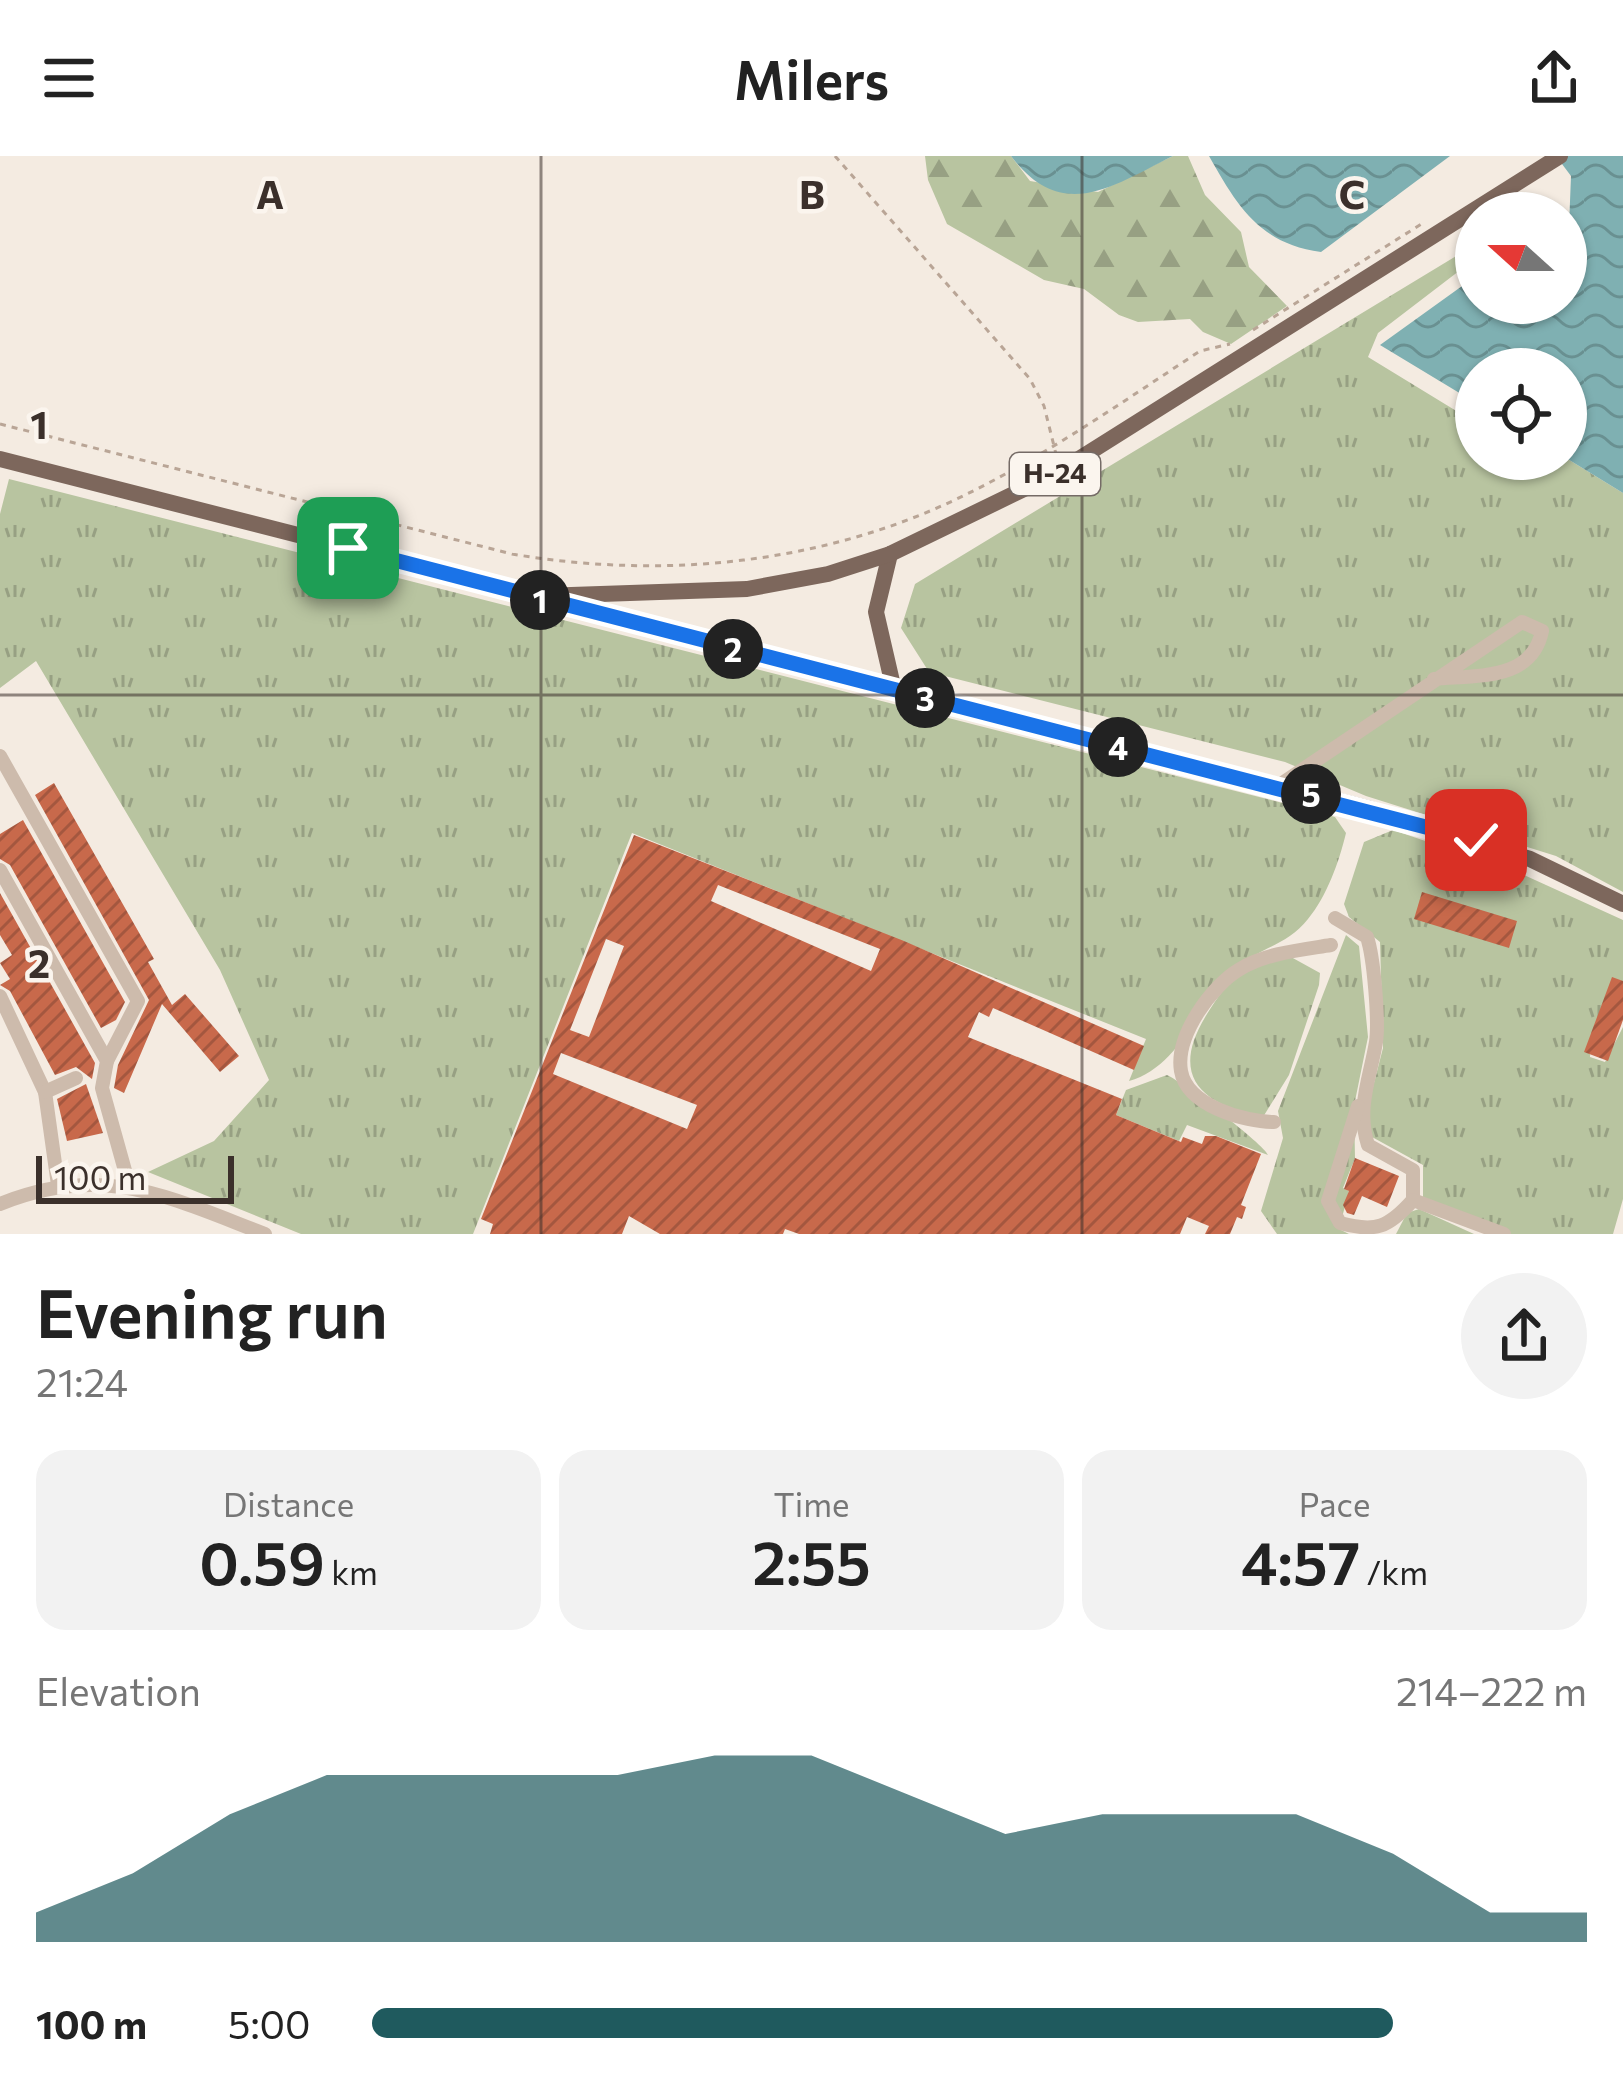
<!DOCTYPE html>
<html lang="en">
<head>
<meta charset="utf-8">
<style>
	:root { --surface:#fff; --page:#f2f2f2; --text:#222; --muted:#767676; --accent:#1f5a5e }
	body { margin:0; font-family:Commissioner,sans-serif; background:var(--page); color:var(--text); height:100vh; display:flex; flex-direction:column; font-size:45px; white-space:nowrap }
	* { box-sizing:border-box; margin:0 }
	p { font-size:39px; color:var(--muted) }
	.icon { flex:none; width:66px; height:66px; fill:none; stroke:currentColor; stroke-width:2; stroke-linecap:round; stroke-linejoin:round }
	.map { position:relative; height:1078px; overflow:hidden }
	.sheet { display:flex; flex-direction:column; background:var(--surface); flex:1 }
	.sheet>* { flex:none }
	.needle { width:78px; rotate:291deg }
	.buttons { position:absolute; left:1455px; top:36px; display:grid; gap:24px }
	.buttons a { display:grid; place-items:center; width:132px; height:132px; border-radius:50%; background:var(--surface); box-shadow:0 3px 9px #0004; font-size:60px }
	.scale { position:absolute; left:36px; bottom:30px; width:198px; box-sizing:border-box; padding-left:12px; border:6px solid #3b302b; border-top:0; font-size:33px; line-height:42px; white-space:nowrap; color:#3b302b; -webkit-text-stroke:9px #fbf5ee; paint-order:stroke }
	.pin { position:absolute; display:grid; place-items:center; width:102px; height:102px; color:#fff; margin:-51px; border-radius:24px; box-shadow:0 6px 18px #0006 }
	.km { position:absolute; width:60px; height:60px; margin:-30px; border-radius:50%; background:#222; color:#fff; font-size:33px; line-height:60px; text-align:center }
	.round { display:grid; place-items:center; flex:none; width:126px; height:126px; border-radius:63px; background:var(--page) }
	.overview { display:flex; align-items:center; justify-content:space-between; height:204px; padding:0 36px }
	h1 { font-size:66px; font-weight:600; line-height:90px }
	.stats { display:grid; grid-template-columns:repeat(3,1fr); gap:18px; height:204px; padding:12px 36px }
	.stats div { display:grid; align-content:center; border-radius:30px; background:var(--page); text-align:center }
	.stats b { font-size:60px; font-weight:600 }
	.stats small { font-size:33px; font-weight:400 }
	.stats p { font-size:33px }
	.chart { height:336px; padding:24px 36px }
	.chart p { display:flex; justify-content:space-between }
	.chart svg { width:100%; height:216px; margin-top:12px; fill:var(--accent); opacity:.7 }
	ul { padding:0 36px; list-style:none; font-size:39px }
	li { display:grid; grid-template-columns:192px 144px 1fr; align-items:center; height:90px }
	li i { height:30px; border-radius:15px; background:var(--accent) }
	header { display:flex; justify-content:space-between; align-items:center; height:156px; padding:0 36px; background:var(--surface); font-size:54px; font-weight:600 }
	.map>svg:first-child { display:block }
	.grass { fill:url(#grass-tufts) }
	.forest { fill:url(#forest-firs) }
	.water { fill:url(#water-waves) }
	.building { fill:url(#building-hatch); fill-rule:evenodd }
	.lines { fill:none; stroke-linecap:round; stroke-linejoin:round }
	.path { stroke:#b9a596; stroke-width:3; stroke-dasharray:6 6; stroke-linecap:butt }
	.minor { stroke:#cdbbac; stroke-width:14 }
	.major { stroke:#7d675c; stroke-width:16 }
	.route-casing { stroke:#fff; stroke-width:24 }
	.route { stroke:#1a73e8; stroke-width:15 }
	.grid { fill:none; stroke:#3b302b; stroke-width:3; stroke-opacity:0.55 }
	.labels { text-anchor:middle; stroke-width:9; stroke-linejoin:round; paint-order:stroke }
	.shield { fill:#fbf5ee; stroke:#756b66; stroke-width:3 }
	.shield-label { font-size:27px; font-weight:bold; fill:#3b302b }
	.grid-label { font-size:39px; text-anchor:middle; font-weight:bold; fill:#3b302b; stroke:#fbf5ee; stroke-width:9; stroke-linejoin:round; paint-order:stroke }
</style>
</head>
<body>
<header><svg class="icon" aria-label="menu" viewBox="0 0 24 24"><path d="M4 6h16M4 12h16M4 18h16"/></svg>Milers<svg class="icon" aria-label="share" viewBox="0 0 24 24"><path d="M12 15V3M7 8l5-5 5 5M5 13v7h14v-7"/></svg></header>
<div class="map">
<svg width="1623" height="1078" viewBox="0 0 1623 1078">
	<defs>
		<pattern id="grass-tufts" width="24" height="20" patternUnits="userSpaceOnUse" patternTransform="scale(3)"><rect width="24" height="20" fill="#b8c4a0"/><path d="M3 7l-1-3M5 7V3M7 7l1-3M15 17l-1-3M17 17v-4M19 17l1-3" fill="none" stroke="#97a083"/></pattern>
		<pattern id="forest-firs" width="22" height="20" patternUnits="userSpaceOnUse" patternTransform="scale(3)"><rect width="22" height="20" fill="#b8c4a0"/><path d="M5 1l3.5 6h-7zM16 11l3.5 6h-7z" fill="#97a083"/></pattern>
		<pattern id="water-waves" width="16" height="10" patternUnits="userSpaceOnUse" patternTransform="scale(3)"><rect width="16" height="10" fill="#7fb0b2"/><path d="M0 5q4-4 8 0t8 0" fill="none" stroke="#699091"/></pattern>
		<pattern id="building-hatch" width="6" height="6" patternUnits="userSpaceOnUse" patternTransform="scale(3)"><rect width="6" height="6" fill="#c8694b"/><path d="M-1 1l2-2M0 6l6-6M5 7l2-2" fill="none" stroke="#a4573f"/></pattern>
	</defs>
	<rect width="100%" height="100%" fill="#f4ebe1"/>
	<g class="grass">
		<path d="M1476 88V102L1378 177 1368 201 1476 267V303L1566 302 1623 337V736L1556 700 1366 640 1285 606 929 516 901 472 915 428Z"/>
		<path d="M9 323 1318 656 1335 661 1346 677C1339 706 1327 740 1308 763 1288 789 1261 791 1239 810 1200 844 1181 911 1129 925L1146 883 632 677 473 1078H301L148 1016 214 985 269 924 220 814 36 505 0 532V358Z"/>
		<path d="M1393 674 1522 718 1623 764V829L1591 885 1590 901 1605 906 1623 871V1043L1613 1078H1508L1423 1042V1009L1372 981 1366 958 1383 892 1380 786 1349 761 1344 748 1364 686Z"/>
		<path d="M1346 779 1359 790 1368 881 1354 950 1355 1002 1343 1032 1349 1035 1339 1073 1349 1078H1277L1261 1055 1283 982 1278 955Z"/>
		<path d="M1291 801 1320 817 1319 829 1289 919 1263 961C1199 948 1169 919 1207 858 1217 842 1228 825 1245 815 1258 808 1276 805 1291 801Z"/>
		<path d="M1167 919C1181 925 1265 989 1268 999L1187 969 1179 985 1116 959 1126 934Z"/>
		<path d="M1419 1053 1474 1078H1396L1407 1057Z"/>
	</g>
	<path class="forest" d="M925 0H1011L1030 25 1098 36 1173 0H1188L1205 39 1241 76 1249 111 1287 150 1231 188 1203 176 1190 163 1138 166 1119 159 1084 133 1044 124 947 68 928 24Z"/>
	<g class="water">
		<path d="M1011 0H1173C1112 30 1062 68 1011 0Z"/>
		<path d="M1209 0H1450L1321 96C1258 87 1237 49 1209 0Z"/>
		<path d="M1556 0H1623V337L1566 302V213H1476V247L1380 189 1476 120V147H1566L1571 20Z"/>
	</g>
	<g class="building">
		<path d="M54 627 154 803 148 806 172 849 185 838 239 900 220 916 162 848 124 937 114 932 118 909 149 844 35 639Z"/>
		<path d="M23 664 125 846 116 864 101 872 10 709 0 703V678Z"/>
		<path d="M634 679 904 785 1144 890 1134 914 993 852 989 861 979 856 968 881 1122 943 1116 959 1181 986 1183 981 1202 988 1205 980H1216L1261 998 1241 1049 1246 1051 1242 1063 1237 1061 1230 1078H1205L1209 1070 1187 1061 1180 1078H799L785 1073 783 1078H660L629 1060 622 1078H490L493 1068 481 1063ZM718 729 880 793 871 815 711 745ZM606 783 624 790 589 881 570 874ZM561 897 697 949 687 973 553 918Z"/>
		<path d="M1422 736 1517 765 1509 792 1414 763Z"/>
		<path d="M0 737 95 907 92 923 76 911 55 919 10 835 0 829 10 823 0 807 12 799 0 779Z"/>
		<path d="M1612 821 1623 825V864L1608 905 1584 896Z"/>
		<path d="M86 928 103 977 67 985 57 943Z"/>
		<path d="M1355 1002 1399 1020 1387 1051 1362 1040 1354 1059 1347 1057 1343 1049 1349 1035 1344 1033Z"/>
	</g>
	<g class="lines">
		<g class="path">
			<path d="M835 0 1030 223 1044 250 1056 298"/>
			<path d="M1253 174 1423 67"/>
			<path d="M0 268 512 398C665 424 826 408 967 338 1048 298 1124 245 1200 195L1230 188"/>
		</g>
		<g class="minor">
			<path d="M0 600 138 845 107 905"/>
			<path d="M1278 630 1522 466 1542 475C1532 525 1477 519 1434 523"/>
			<path d="M0 714 107 905 102 932 129 1029"/>
			<path d="M1335 762 1367 781C1374 802 1379 865 1376 886 1370 922 1356 953 1368 989L1413 1014V1044L1504 1078"/>
			<path d="M0 840 45 936 58 1029"/>
			<path d="M45 936 76 922"/>
			<path d="M1358 950 1328 1045 1340 1067C1376 1077 1389 1071 1413 1044"/>
			<path d="M1274 966C1245 966 1187 950 1181 915 1175 880 1212 829 1240 813 1267 797 1300 794 1331 789"/>
			<path d="M0 1048C103 1006 168 1041 265 1078"/>
		</g>
		<g class="major">
			<path d="M0 303 1367 652 1530 703 1623 748"/>
			<path d="M890 398 876 456 894 534"/>
			<path d="M542 440 747 433 828 418 890 398 1055 318 1560 0"/>
		</g>
	</g>
	<g class="lines">
		<defs>
			<path id="route" d="M348 392 1476 684"/>
		</defs>
		<use href="#route" class="route-casing"/>
		<use href="#route" class="route"/>
	</g>
	<path class="grid" d="M541 0V1078M1082 0V1078M0 539H1623"/>
	<g class="labels">
		<rect class="shield" x="1010" y="297" width="90" height="42" rx="9"/>
		<g class="shield-label">
			<text x="1055" y="327">Н-24</text>
		</g>
	</g>
	<g class="grid-label">
		<text x="270" y="53">A</text>
		<text x="812" y="53">B</text>
		<text x="1352" y="53">C</text>
		<text x="39" y="283">1</text>
		<text x="39" y="822">2</text>
	</g>
</svg>
<div class="buttons">
<a><svg class="needle" viewBox="-14 -14 28 28"><path d="M0-13l5 13h-10z" fill="#e53935"/><path d="M0 13l5-13h-10z" fill="#767676"/></svg></a>
<a><svg class="icon" aria-label="locate" viewBox="0 0 24 24"><circle cx="12" cy="12" r="6"/><path d="M12 2v4M12 18v4M2 12h4M18 12h4"/></svg></a>
</div>
<div class="scale">100 m</div>
<div class="pin" style="left:348px;top:392px;background:#1e9e55"><svg class="icon" aria-label="arrive" viewBox="0 0 24 24"><path d="M6 21V4h12l-3 4 3 4H6"/></svg></div>
<div class="pin" style="left:1476px;top:684px;background:#d93025"><svg class="icon" aria-label="check" viewBox="0 0 24 24"><path d="M5 12l5 5 9-10"/></svg></div>
<b class="km" style="left:540px;top:444px">1</b>
<b class="km" style="left:733px;top:493px">2</b>
<b class="km" style="left:925px;top:542px">3</b>
<b class="km" style="left:1118px;top:591px">4</b>
<b class="km" style="left:1311px;top:638px">5</b>
</div>
<section class="sheet">
<div class="overview"><div><h1>Evening run</h1><p>21:24</p></div><a class="round"><svg class="icon" aria-label="share" viewBox="0 0 24 24"><path d="M12 15V3M7 8l5-5 5 5M5 13v7h14v-7"/></svg></a></div>
<div class="stats">
<div><p>Distance</p><b>0.59<small> km</small></b></div>
<div><p>Time</p><b>2:55</b></div>
<div><p>Pace</p><b>4:57<small> /km</small></b></div>
</div>
<div class="chart"><p><span>Elevation</span>214–222 m</p>
<svg viewBox="0 0 160 44" preserveAspectRatio="none"><path d="M0 44V38L10 30L20 18L30 10L40 10L50 10L60 10L70 6L80 6L90 14L100 22L110 18L120 18L130 18L140 26L150 38L160 38V44z"/></svg>
</div>
<ul>
<li><b>100 m</b>5:00<i style="width:84%"></i></li>
</ul>
</section>
</body>
</html>
